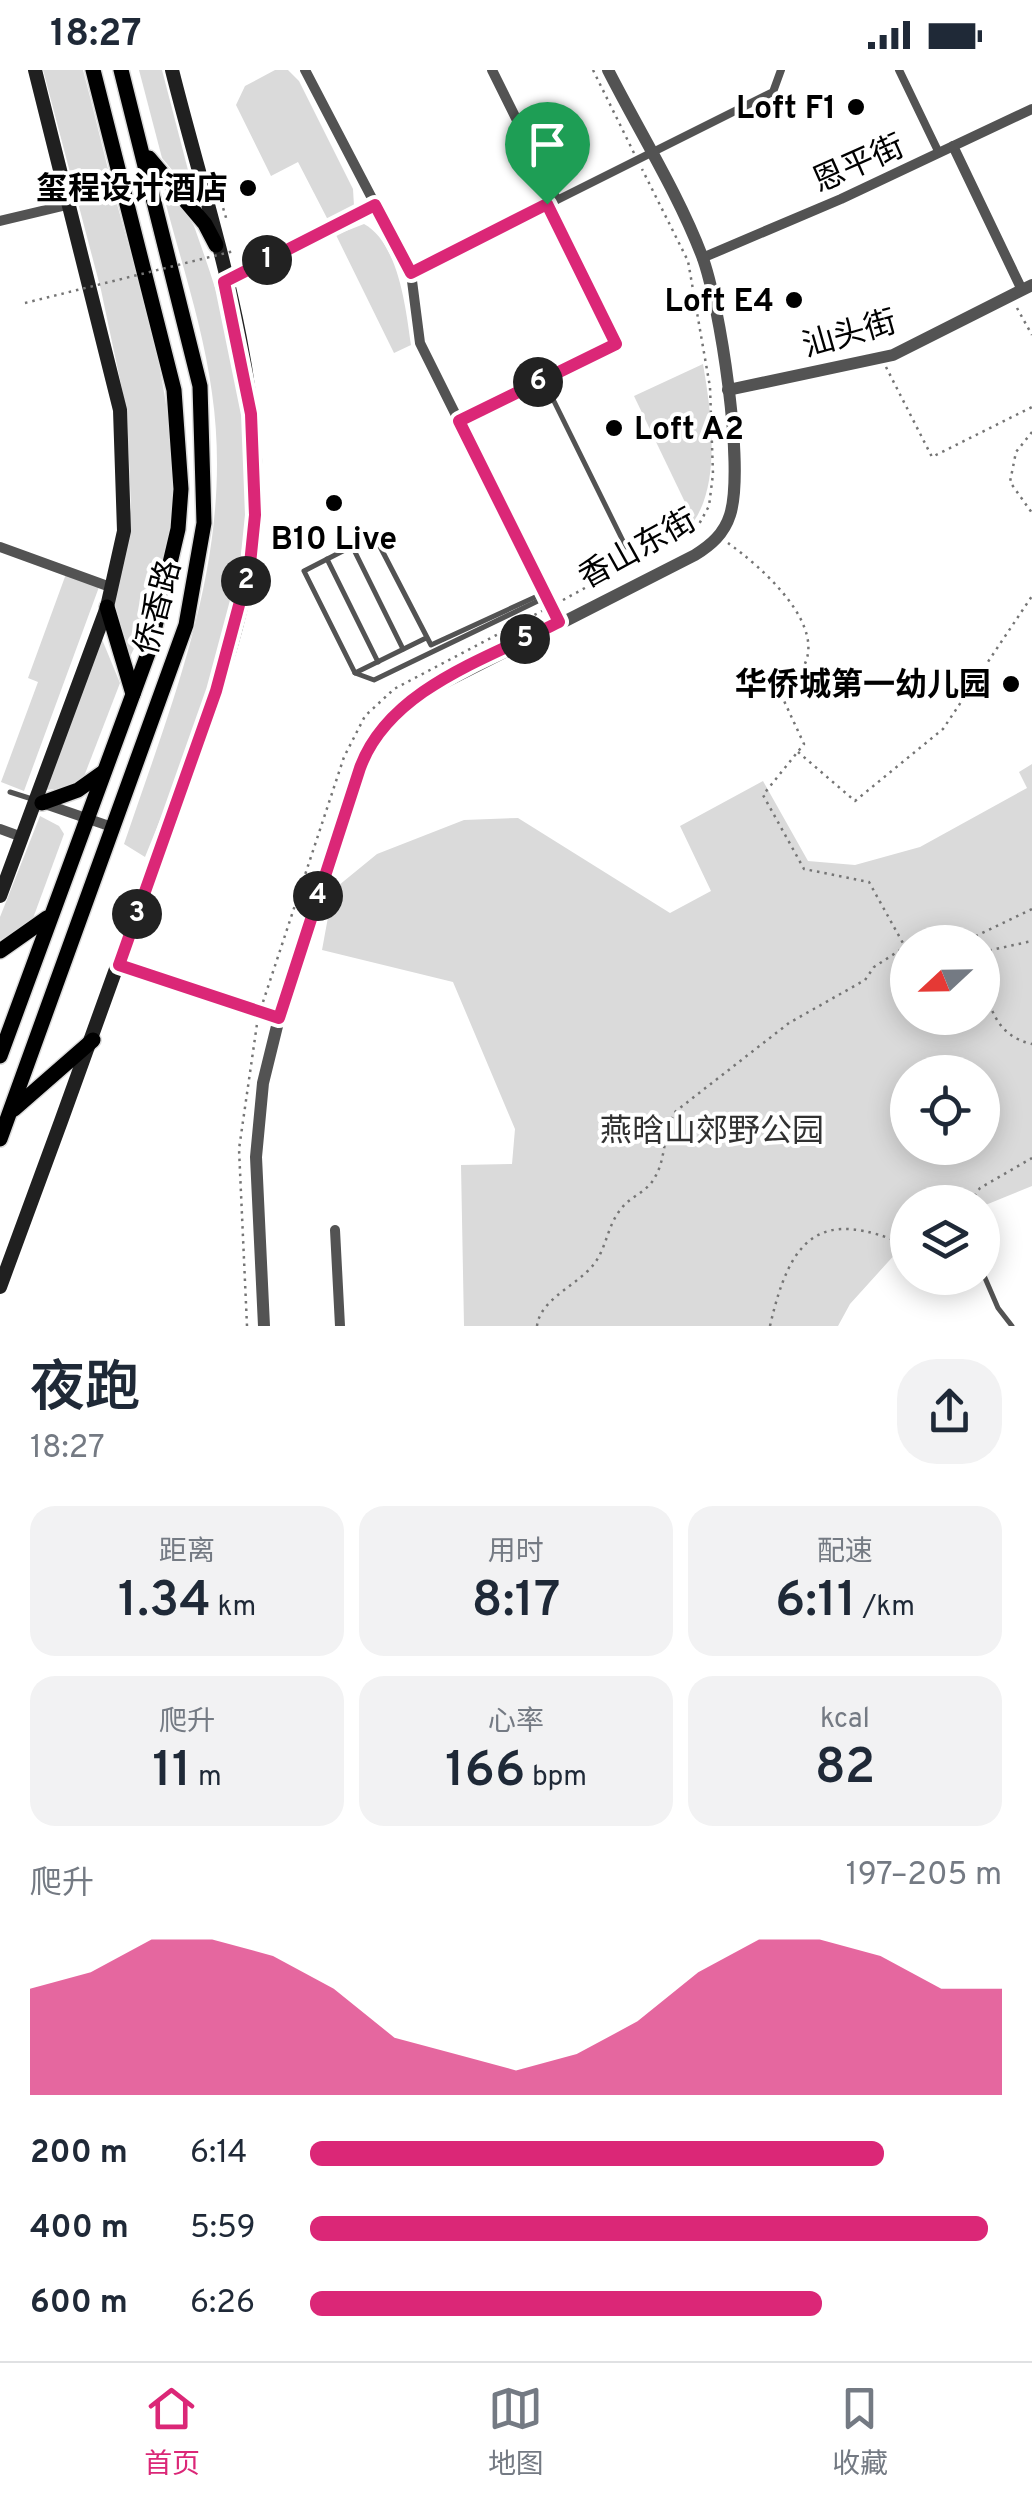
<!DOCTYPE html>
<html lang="zh">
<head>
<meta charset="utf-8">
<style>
	:root { --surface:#fff; --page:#f2f2f3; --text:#1f2937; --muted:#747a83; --line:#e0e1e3; --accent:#db2777 }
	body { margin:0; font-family:Overpass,"Noto Sans SC",sans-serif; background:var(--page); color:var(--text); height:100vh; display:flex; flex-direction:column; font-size:38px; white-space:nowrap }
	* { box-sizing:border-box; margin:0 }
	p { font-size:32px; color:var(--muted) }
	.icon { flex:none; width:55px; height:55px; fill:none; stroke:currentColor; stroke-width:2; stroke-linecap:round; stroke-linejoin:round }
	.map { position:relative; height:1256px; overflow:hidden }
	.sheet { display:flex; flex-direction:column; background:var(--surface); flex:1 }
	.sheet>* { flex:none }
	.needle { width:65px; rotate:248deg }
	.tools { position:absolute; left:890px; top:855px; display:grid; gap:20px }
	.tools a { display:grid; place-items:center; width:110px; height:110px; border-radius:50%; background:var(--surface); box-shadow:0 5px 25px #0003; font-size:50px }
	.pin { position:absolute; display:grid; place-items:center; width:85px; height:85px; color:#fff; margin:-102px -42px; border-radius:50% 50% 50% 0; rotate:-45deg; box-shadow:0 0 10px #0007 }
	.pin .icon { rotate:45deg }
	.km { position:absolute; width:50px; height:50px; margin:-25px; border-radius:50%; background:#222; color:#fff; font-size:28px; line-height:50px; text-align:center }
	.round { display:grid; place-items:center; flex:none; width:105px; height:105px; border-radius:40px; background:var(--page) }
	.headline { display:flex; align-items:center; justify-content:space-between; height:170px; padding:0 30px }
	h1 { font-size:55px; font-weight:600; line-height:75px }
	.stats { display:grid; grid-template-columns:repeat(3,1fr); gap:15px; height:170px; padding:10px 30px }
	.stats div { display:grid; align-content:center; border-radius:25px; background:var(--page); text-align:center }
	.stats b { font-size:50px; font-weight:600 }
	.stats small { font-size:28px; font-weight:400 }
	.stats p { font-size:28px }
	.chart { height:280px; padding:20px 30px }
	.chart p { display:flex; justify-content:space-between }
	.chart svg { width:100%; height:180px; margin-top:10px; fill:var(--accent); opacity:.7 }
	ul { padding:0 30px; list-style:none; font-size:32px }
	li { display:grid; grid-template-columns:160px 120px 1fr; align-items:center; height:75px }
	li i { height:25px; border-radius:12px; background:var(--accent) }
	.status { display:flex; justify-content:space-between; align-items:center; height:70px; padding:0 50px; background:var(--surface); direction:ltr }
	.status svg { height:28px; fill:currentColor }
	.tabs { display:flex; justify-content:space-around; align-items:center; height:140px; border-top:2px solid var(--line); background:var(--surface); font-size:28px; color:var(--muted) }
	.tabs a { display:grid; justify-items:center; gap:5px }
	.tabs .current { color:var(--accent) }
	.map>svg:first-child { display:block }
	.green { fill:#dadada; fill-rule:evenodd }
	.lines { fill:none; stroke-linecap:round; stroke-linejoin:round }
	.primary-casing { stroke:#dbdbdb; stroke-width:18 }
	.path { stroke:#757575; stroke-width:2.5; stroke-dasharray:2.5 5; stroke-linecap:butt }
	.service { stroke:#535353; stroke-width:5 }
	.pedestrian { stroke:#535353; stroke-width:8 }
	.minor { stroke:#535353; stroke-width:10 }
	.tertiary { stroke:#535353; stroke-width:12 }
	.secondary { stroke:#202020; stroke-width:14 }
	.primary { stroke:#000; stroke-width:15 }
	.path-bridge { stroke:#757575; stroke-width:2.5; stroke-dasharray:2.5 5; stroke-linecap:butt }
	.route-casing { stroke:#fff; stroke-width:20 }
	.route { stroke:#db2777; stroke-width:12 }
	.poi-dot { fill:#000; stroke:#fff; stroke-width:4 }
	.labels { text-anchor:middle; stroke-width:8; stroke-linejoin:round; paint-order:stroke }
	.poi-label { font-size:32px; font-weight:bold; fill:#000; stroke:#fff; text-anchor:end }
	.street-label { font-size:32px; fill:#000; stroke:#fff }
	.park-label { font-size:32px; fill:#313131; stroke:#fff }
</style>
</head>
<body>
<div class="status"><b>18:27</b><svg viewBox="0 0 49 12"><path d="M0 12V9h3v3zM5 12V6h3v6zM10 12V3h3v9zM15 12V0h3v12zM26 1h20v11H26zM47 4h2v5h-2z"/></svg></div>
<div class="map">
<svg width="1032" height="1256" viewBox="0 0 1032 1256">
	<rect width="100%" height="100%" fill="#fff"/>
	<g class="green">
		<path d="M43 0H83C95 44 105 89 117 134 152 261 196 391 158 524 151 546 139 567 130 587L112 535 131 438 127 343 101 220Z"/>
		<path d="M139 0H162L195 127 162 88Z"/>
		<path d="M275 0H288L299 11 353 119 354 136 329 152 298 92 271 106 236 35 245 16Z"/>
		<path d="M163 123 184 140 194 156C214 212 234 273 243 332 266 488 203 645 145 787L124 774C174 626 235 483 212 323 203 256 180 189 163 123Z"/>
		<path d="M364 154C399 173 406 240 411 275L394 283 336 165Z"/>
		<path d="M703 294C711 341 721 411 694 451L634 326Z"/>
		<path d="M66 504 99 517 24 721 1 712 38 612 28 608Z"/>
		<path d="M101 567 120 613 83 709 71 717 46 720Z"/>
		<path d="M1032 694V1116L983 1136 982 1132H908L907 1171 850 1234 838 1256H464L461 1095 512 1094 515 1059 453 912 322 880 333 820 377 784 464 750 518 748 670 843 711 821 680 756 763 711 808 791 855 795 920 777 1027 718 1019 702ZM908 872H982V948H908ZM908 1002H982V1078H908Z"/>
		<path d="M40 746 59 756 64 764 32 851 0 870V847Z"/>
	</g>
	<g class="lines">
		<defs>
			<g id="primary">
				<path d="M149 88 205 154 216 175"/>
				<path d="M107 537 133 624"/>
				<path d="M42 733 78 720 102 703"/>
				<path d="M0 881 47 848"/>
				<path d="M0 986 150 578 178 459 181 419 174 320 93 0"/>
				<path d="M14 1039 93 970"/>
				<path d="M0 1069 186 555 204 453 200 316 121 0"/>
			</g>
		</defs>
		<use href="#primary" class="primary-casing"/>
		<g class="path">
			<path d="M593 0 634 83"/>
			<path d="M221 131 227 151"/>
			<path d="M1017 238 1032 265"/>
			<path d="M886 297 932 387 1032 337"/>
			<path d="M1032 362 1016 382 1010 412 1032 443"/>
			<path d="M728 473C759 495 830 556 802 599 797 607 786 614 779 620L804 674 763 725 804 799 869 812 904 875"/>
			<path d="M563 530 698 456 709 436 713 404 710 317 688 191 642 99"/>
			<path d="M798 682 855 731 943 659 1032 526"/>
			<path d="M916 872 974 867 1032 839"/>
			<path d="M982 882 1032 871"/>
			<path d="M982 905C989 937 996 966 1032 974"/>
			<path d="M263 932 344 687 365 646 394 619 542 541"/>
			<path d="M970 1132 980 1118 1032 1088"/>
			<path d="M247 1256 239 1079 257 954"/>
			<path d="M537 1256C540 1229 578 1215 594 1194 607 1177 607 1156 621 1139 630 1126 648 1122 655 1107 667 1087 662 1062 676 1041L789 953 865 910 874 897 908 875"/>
			<path d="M770 1256C790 1168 819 1136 908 1176"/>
		</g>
		<g class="service">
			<path d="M231 208 375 135"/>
			<path d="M543 309 626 477"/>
			<path d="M459 351 616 274 547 134"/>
			<path d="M352 476 403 579"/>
			<path d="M327 489 378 592"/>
			<path d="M426 568 355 603 304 501 374 465 431 575 542 524"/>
			<path d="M355 603 374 610 544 528"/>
			<path d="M10 722 32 729"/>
			<path d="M982 1201 998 1238 1012 1256"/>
		</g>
		<g class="pedestrian">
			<path d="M899 0 939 83"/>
			<path d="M411 203 773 22 781 0"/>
		</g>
		<g class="minor">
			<path d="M305 0 411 203 420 273 559 552"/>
			<path d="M492 0 556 129"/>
			<path d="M953 76 1022 220"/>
			<path d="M0 151 71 134"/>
			<path d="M702 188 841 129 1032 39"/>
			<path d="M0 477 113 518"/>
			<path d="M45 734 112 757"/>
			<path d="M0 759 22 767"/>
			<path d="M119 895 279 948"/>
			<path d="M335 1160 340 1256"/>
		</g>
		<g class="tertiary">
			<path d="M728 320 893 285 1032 215"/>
			<path d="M264 1256 256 1087 263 1013 279 948 370 674 392 645 414 628 695 485C711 475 724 464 730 445 745 398 720 234 702 186 678 123 639 61 608 0"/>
		</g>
		<g class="secondary">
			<path d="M0 826 107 537 124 461 120 340 35 0"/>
			<path d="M0 1217C56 1066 111 915 165 763 202 660 249 554 255 444 263 298 207 140 172 0"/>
		</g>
		<use href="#primary" class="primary"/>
		<path class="path-bridge" d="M25 233 234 181"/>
	</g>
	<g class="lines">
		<defs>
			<path id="route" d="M547 134 616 274 459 351 559 552C489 588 389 618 360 698L279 948 119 895 216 621 250 494 255 445 251 344 224 212 375 135 411 203Z"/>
		</defs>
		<use href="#route" class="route-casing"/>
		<use href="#route" class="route"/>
	</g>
	<g class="poi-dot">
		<circle cx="856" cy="37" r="10"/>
		<circle cx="248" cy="118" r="10"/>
		<circle cx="794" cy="230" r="10"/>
		<circle cx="614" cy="358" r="10"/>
		<circle cx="334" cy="433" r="10"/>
		<circle cx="1011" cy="614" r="10"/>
	</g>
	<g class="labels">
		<g class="poi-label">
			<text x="836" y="48">Loft F1</text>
			<text x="228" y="129">玺程设计酒店</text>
			<text x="774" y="241">Loft E4</text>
			<text x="634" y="369" text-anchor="start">Loft A2</text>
			<text x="334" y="479" text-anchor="middle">B10 Live</text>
			<text x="991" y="625">华侨城第一幼儿园</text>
		</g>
		<g class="street-label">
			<text transform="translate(858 93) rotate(-24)" y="11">恩平街</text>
			<text transform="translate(849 263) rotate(-16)" y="11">汕头街</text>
			<text transform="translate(637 478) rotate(-29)" y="11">香山东街</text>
			<text transform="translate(157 537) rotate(-75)" y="11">侨香路</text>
		</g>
		<g class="park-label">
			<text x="712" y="1071">燕晗山郊野公园</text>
		</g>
	</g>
</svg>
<div class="tools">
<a><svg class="needle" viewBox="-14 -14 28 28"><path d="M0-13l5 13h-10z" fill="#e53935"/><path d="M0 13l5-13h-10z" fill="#747a83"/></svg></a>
<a><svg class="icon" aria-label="locate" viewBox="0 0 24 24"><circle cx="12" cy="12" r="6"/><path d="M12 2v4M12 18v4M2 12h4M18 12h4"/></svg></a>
<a><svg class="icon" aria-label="layers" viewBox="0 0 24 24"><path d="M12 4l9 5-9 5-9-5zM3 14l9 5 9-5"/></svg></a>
</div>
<div class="pin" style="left:547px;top:134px;background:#1e9e55"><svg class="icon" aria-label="arrive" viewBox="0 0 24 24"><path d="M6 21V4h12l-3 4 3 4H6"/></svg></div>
<b class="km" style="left:267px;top:190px">1</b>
<b class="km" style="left:246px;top:511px">2</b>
<b class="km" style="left:137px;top:844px">3</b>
<b class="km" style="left:318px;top:826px">4</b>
<b class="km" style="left:525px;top:569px">5</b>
<b class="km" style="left:538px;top:312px">6</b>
</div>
<section class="sheet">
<div class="headline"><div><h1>夜跑</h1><p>18:27</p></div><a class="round"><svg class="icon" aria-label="share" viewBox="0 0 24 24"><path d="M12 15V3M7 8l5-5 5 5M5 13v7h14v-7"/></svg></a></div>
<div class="stats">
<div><p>距离</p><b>1.34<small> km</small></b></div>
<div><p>用时</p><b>8:17</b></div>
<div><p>配速</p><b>6:11<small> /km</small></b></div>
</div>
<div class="stats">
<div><p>爬升</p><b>11<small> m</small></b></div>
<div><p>心率</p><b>166<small> bpm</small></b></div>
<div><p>kcal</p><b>82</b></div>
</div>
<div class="chart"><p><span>爬升</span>197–205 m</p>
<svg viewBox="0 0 160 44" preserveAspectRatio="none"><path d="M0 44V18L10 14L20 6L30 6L40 10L50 18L60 30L70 34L80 38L90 34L100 26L110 14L120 6L130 6L140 10L150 18L160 18V44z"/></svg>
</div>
<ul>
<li><b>200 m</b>6:14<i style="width:83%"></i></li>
<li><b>400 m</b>5:59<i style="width:98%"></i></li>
<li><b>600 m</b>6:26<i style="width:74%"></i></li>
</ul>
</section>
<nav class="tabs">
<a class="current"><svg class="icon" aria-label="home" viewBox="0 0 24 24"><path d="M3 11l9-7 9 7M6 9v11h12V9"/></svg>首页</a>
<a><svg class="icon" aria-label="map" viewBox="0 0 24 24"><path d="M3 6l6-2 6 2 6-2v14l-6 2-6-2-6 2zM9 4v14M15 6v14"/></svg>地图</a>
<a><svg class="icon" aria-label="saved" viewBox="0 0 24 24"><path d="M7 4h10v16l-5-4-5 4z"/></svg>收藏</a>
</nav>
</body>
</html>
